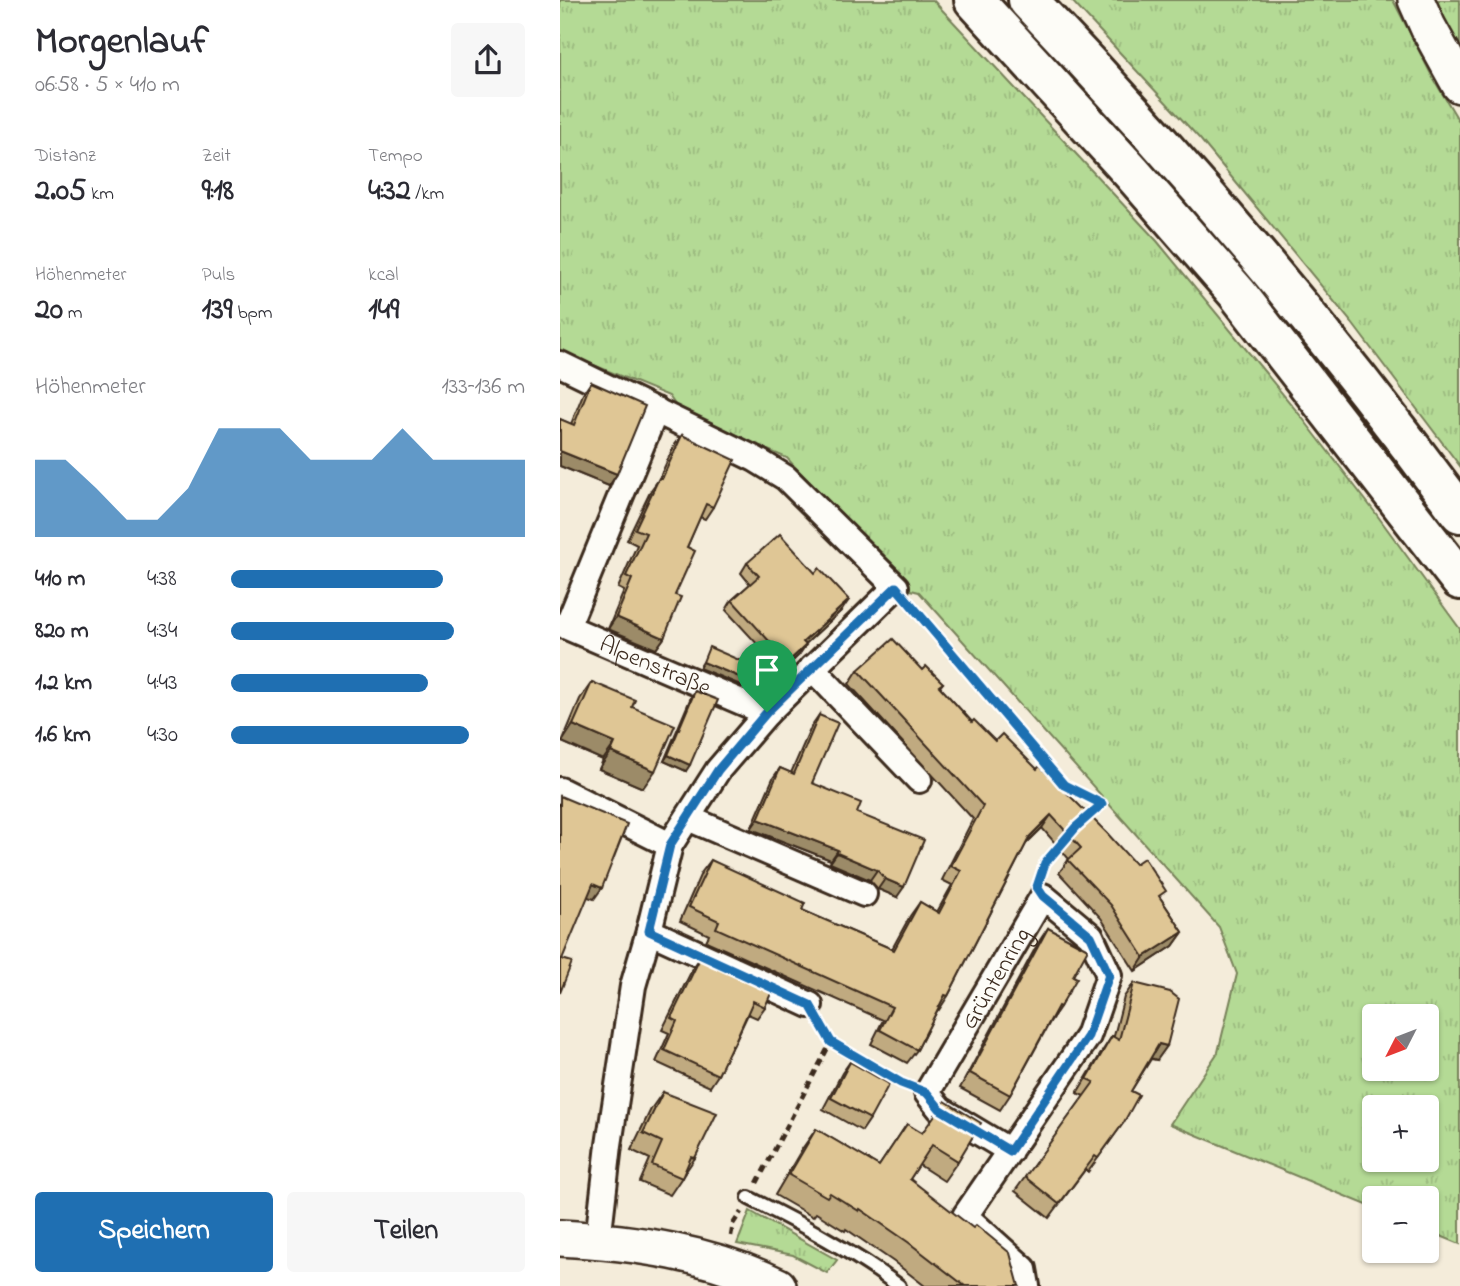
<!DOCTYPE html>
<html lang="de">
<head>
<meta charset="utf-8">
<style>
	:root { --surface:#fff; --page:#f7f7f7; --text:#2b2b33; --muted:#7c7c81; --accent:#1f6fb2 }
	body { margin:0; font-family:"Indie Flower",sans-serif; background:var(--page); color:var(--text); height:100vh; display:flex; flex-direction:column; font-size:26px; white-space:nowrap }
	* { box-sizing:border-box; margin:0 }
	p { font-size:23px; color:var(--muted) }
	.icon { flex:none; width:38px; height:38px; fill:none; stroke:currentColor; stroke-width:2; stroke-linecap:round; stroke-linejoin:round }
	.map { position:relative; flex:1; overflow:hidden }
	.sheet { display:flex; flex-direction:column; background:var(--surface); width:560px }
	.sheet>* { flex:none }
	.needle { width:46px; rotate:228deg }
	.tools { position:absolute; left:802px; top:1004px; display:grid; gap:14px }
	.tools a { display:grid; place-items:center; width:77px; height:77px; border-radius:7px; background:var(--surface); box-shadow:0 2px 5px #0004; font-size:35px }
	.pin { position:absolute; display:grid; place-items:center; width:60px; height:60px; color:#fff; margin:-72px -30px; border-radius:50% 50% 50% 0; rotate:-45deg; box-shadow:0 0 7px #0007 }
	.pin .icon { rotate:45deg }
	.round { display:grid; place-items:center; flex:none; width:74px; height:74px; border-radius:7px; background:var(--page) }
	.overview { display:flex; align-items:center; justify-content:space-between; height:119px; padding:0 35px }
	h1 { font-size:38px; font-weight:800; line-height:52px }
	.figures { display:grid; grid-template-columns:repeat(3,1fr); gap:10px; height:119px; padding:7px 35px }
	.figures div { display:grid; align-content:center }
	.figures b { font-size:30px; font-weight:800 }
	.figures small { font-size:19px; font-weight:400 }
	.figures p { font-size:19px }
	.chart { height:196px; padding:14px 35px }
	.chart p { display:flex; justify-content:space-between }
	.chart svg { width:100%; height:126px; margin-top:7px; fill:var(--accent); opacity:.7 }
	.action { display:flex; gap:14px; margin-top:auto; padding:14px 35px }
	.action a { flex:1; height:80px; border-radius:7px; background:var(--accent); color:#fff; font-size:28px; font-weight:800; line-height:80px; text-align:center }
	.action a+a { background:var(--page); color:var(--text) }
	ul { padding:0 35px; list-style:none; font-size:23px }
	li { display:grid; grid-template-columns:112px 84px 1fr; align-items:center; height:52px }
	li i { height:18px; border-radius:9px; background:var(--accent) }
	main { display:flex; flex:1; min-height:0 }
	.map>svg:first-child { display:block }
	.grass { fill:url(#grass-tufts); stroke:#78825a; stroke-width:2; fill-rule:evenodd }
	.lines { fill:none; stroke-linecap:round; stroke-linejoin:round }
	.lane-casing { stroke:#3b2a1e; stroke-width:18 }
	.street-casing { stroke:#3b2a1e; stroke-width:30 }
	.secondary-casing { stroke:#3b2a1e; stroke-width:40 }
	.highway-casing { stroke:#3b2a1e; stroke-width:44 }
	.path { stroke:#3b2a1e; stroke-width:4.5; stroke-dasharray:7 5; stroke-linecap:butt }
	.lane { stroke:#fdfcf7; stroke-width:12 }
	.street { stroke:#fdfcf7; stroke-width:24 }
	.secondary { stroke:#fdfcf7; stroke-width:35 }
	.highway { stroke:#fdfcf7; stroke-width:38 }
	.wall { fill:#c0aa80; stroke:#3b2a1e; stroke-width:2 }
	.shaded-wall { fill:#9c8b68; stroke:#3b2a1e; stroke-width:2 }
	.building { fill:#dfc695; stroke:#3b2a1e; stroke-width:2 }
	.route-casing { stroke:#fff; stroke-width:14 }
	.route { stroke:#1f6fb2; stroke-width:9 }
	.labels { text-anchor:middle; stroke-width:7; stroke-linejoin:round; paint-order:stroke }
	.street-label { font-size:24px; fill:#3b2a1e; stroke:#fdfcf7 }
</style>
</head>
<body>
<main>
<section class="sheet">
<div class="overview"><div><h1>Morgenlauf</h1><p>06:58 · 5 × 410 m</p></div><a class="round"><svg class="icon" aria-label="share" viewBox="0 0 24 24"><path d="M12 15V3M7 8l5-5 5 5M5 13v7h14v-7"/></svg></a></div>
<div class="figures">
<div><p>Distanz</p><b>2.05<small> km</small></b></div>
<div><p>Zeit</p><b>9:18</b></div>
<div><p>Tempo</p><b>4:32<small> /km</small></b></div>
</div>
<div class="figures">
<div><p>Höhenmeter</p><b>20<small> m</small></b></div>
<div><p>Puls</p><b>139<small> bpm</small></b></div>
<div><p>kcal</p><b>149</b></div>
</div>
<div class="chart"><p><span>Höhenmeter</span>133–136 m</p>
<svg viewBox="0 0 160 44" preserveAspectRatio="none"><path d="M0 44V17L10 17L20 27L30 38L40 38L50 27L60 6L70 6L80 6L90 17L100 17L110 17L120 6L130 17L140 17L150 17L160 17V44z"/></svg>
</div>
<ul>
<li><b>410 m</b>4:38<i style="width:72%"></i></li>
<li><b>820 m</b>4:34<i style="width:76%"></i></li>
<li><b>1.2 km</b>4:43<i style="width:67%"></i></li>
<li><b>1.6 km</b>4:30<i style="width:81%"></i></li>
</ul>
<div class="action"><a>Speichern</a><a>Teilen</a></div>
</section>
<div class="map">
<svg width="900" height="1286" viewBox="0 0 900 1286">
	<defs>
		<pattern id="grass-tufts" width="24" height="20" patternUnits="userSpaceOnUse" patternTransform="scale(1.75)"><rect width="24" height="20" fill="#b4da95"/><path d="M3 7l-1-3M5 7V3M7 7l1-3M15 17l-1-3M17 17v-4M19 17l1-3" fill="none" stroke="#9cbb80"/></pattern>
	</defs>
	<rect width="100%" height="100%" fill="#f4ecda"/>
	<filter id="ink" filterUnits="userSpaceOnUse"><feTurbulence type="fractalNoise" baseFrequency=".0143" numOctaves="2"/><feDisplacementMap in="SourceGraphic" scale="14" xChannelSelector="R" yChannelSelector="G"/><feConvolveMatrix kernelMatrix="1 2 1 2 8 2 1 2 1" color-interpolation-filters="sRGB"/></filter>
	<g filter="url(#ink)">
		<g class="grass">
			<path d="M0 0H373L597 241 740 415 814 511 900 629V1244L866 1230V1199H814V1208L610 1124 658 1052 677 974 659 927 359 592 347 589 227 458 121 413 109 396 0 351ZM814 1017H866V1069H814ZM814 1108H866V1160H814Z"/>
			<path d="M511 0H833L873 78 900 123V466L792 323 640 139Z"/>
			<path d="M875 0H900V48L878 7Z"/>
			<path d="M190 1211 277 1260 267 1273 233 1255 177 1244Z"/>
		</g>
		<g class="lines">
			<defs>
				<path id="lane" d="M189 1198C241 1224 292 1251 339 1286"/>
				<g id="street">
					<path d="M0 364 195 459 226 478 336 587 207 713 158 770 110 845 89 931 73 986 49 1145 38 1240"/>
					<path id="s1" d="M96 410 7 627 207 713"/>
					<path d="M252 668 359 780"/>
					<path d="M0 790 110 845"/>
					<path d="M128 818 304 894"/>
					<path d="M89 931 250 1005"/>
					<path id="s2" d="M450 1151 380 1109 367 1093 483 896 531 936 549 975 528 1036 405 1216 464 1269 467 1286"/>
				</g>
				<g id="secondary">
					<path d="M856 0 868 27 900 85"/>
					<path d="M0 1238C75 1242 150 1253 218 1286"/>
				</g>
				<g id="highway">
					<path d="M414 0 572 173 677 293 900 580"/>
					<path d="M468 0C623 162 767 332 900 513"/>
				</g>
			</defs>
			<use href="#lane" class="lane-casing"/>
			<use href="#street" class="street-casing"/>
			<use href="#secondary" class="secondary-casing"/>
			<use href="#highway" class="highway-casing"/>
			<g class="path">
				<path d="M352 606 504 785 542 804 525 819"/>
				<path d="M482 873 485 863 502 843"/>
				<path d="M271 1042 346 1085"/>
				<path d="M197 1183 271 1042 261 1024"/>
				<path d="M171 1236 173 1224 181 1212"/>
			</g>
			<use href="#lane" class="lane"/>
			<use href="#street" class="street"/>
			<use href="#secondary" class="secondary"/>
			<use href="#highway" class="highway"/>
		</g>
		<g class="wall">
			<path d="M31 382 57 474 49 486 0 466V419L11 424 23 394Z"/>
			<path d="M122 435 153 507 145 519 140 517 127 547 104 638 96 649 48 629 64 591 58 588 77 545 67 540 91 490 99 479 114 446Z"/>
			<path d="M187 563 282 610 245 644 239 655 222 671 166 610 172 600 190 584 181 573Z"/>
			<path d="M298 670H362L383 683 380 687 412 722 435 741 601 899 623 932 613 946 575 971 541 918 499 873 509 859 482 828 466 844 388 996 379 1010 378 1009 357 1050 347 1063 311 1044 323 1020 146 941 149 935 120 921 141 873 151 860 242 910 332 949 350 916 360 902 377 912 392 885 382 880 413 819 289 684Z"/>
			<path d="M32 682 72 707 83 788 39 769 43 760 2 742 20 699Z"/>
			<path d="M135 691 126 771 104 761 131 697Z"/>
			<path d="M259 715 252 783 297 813 337 897 318 889 310 880 270 863 271 860 191 829 213 778 220 768 231 773 252 725Z"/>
			<path d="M488 928 513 976 500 1007 490 1022 450 1095 440 1110 400 1088 478 943Z"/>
			<path d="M141 956 205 1007 197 1018 188 1014 173 1046 167 1054 158 1075 150 1087 96 1062 109 1033 102 1030 133 968Z"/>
			<path d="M574 983 597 1060 591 1059 571 1091 564 1122 528 1172 525 1170 489 1218 455 1191 524 1096 517 1093 543 1050 552 1036H554L564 997Z"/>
			<path d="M290 1062 310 1119 302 1131 263 1109 282 1073Z"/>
			<path d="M103 1092 135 1158 110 1195 80 1182 90 1159 71 1150 91 1109Z"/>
			<path d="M347 1124 398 1161 384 1181 359 1165 350 1179 459 1286H365L334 1262 286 1229 285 1231 256 1213 253 1217 215 1195 242 1149 256 1129 319 1166Z"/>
		</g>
		<g class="shaded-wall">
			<path d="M0 451 57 474 49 486 0 466Z"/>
			<path d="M289 600 282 610 237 652 243 642Z"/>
			<path d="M56 617 104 638 96 649 48 629Z"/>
			<path d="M246 645 239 655 222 671 228 662Z"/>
			<path d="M143 662 187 680 183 686 139 668Z"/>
			<path d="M13 725 55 743 43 760 2 742Z"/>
			<path d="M51 752 95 771 83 788 39 769Z"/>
			<path d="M108 755 130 765 126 771 104 761Z"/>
			<path d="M491 815 482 828 460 849 470 836Z"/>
			<path d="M198 819 278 850 271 860 191 829Z"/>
			<path d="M277 853 317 870 310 880 270 863Z"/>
			<path d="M325 879 344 887 337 897 318 889Z"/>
			<path d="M33 884 42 888 34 899 25 896Z"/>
			<path d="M623 932 613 946 575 971 584 957Z"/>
			<path d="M599 1044 607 1046 597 1060 590 1058Z"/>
		</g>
		<g class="building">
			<path d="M31 382 85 406 57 474 0 451V419L14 425Z"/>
			<path d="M122 435 175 460 153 507 146 504 127 547 135 551 115 595 121 597 104 638 56 617 72 579 66 576 86 533 75 529 99 478 102 479Z"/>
			<path d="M220 534 255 573 259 568 289 600 243 642 246 645 228 662 172 600 199 576 187 563Z"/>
			<path d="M333 639 362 670 366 666 383 683 379 686 412 722 414 720 435 741 442 734 477 769 480 766 547 833 575 864 584 858 606 891 599 896 623 932 584 957 551 905 508 860 521 848 491 815 470 836 388 996 385 995 357 1050 320 1030 332 1007 156 928 159 921 129 907 151 860 245 903 242 910 334 950 360 902 379 913 401 871 391 866 423 806 298 670Z"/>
			<path d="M149 647 193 666 187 680 143 662Z"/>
			<path d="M32 682 75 700 72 707 115 725 95 771 51 752 55 743 13 725Z"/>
			<path d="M135 691 158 700 130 765 108 755Z"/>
			<path d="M259 715 278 723 252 783 301 803 297 813 364 840 344 887 325 879 317 870 277 853 278 850 198 819 220 768 234 774Z"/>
			<path d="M0 796 67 824 42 888 33 884 2 959 12 962 0 993Z"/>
			<path d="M488 928 528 949 513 976 517 978 500 1007 498 1006 450 1095 410 1073Z"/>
			<path d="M141 956 213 989 205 1007 193 1001 173 1046 172 1045 158 1075 104 1050 117 1021 111 1018Z"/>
			<path d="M574 983 610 992 619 999 607 1046 599 1044 571 1091 579 1095 564 1122 538 1158 535 1156 499 1204 465 1177 534 1082 527 1079 552 1036 559 1040Z"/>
			<path d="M290 1062 329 1084 310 1119 271 1098Z"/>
			<path d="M103 1092 157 1113 135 1158 131 1157 122 1178 92 1165 102 1142 83 1133Z"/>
			<path d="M385 1101 421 1123 398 1161 372 1145 350 1179 413 1228 416 1225 450 1253 459 1286H405L348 1242 300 1209 299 1211 270 1193 267 1197 229 1175 256 1129 319 1166 347 1124 362 1133Z"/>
		</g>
	</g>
	<g class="lines" filter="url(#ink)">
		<defs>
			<path id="route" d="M336 587 504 785 542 804 516 827 485 863 477 887 483 896 531 936 549 975 528 1036 450 1151 380 1109 367 1093 341 1083 271 1042 250 1005 89 931 110 845 158 770 207 712Z"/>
		</defs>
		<use href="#route" class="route-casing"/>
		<use href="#route" class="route"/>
	</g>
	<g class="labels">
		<g class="street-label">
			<text dy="8" stroke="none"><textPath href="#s1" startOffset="331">Alpenstraße</textPath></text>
			<text dy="8" stroke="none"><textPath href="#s2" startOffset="236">Grüntenring</textPath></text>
		</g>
	</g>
</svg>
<div class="tools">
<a><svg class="needle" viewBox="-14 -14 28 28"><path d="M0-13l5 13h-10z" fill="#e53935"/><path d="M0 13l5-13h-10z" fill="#7c7c81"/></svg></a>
<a>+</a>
<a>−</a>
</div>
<div class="pin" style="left:207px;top:712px;background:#1e9e55"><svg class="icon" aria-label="arrive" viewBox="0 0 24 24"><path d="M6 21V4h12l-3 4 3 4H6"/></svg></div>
</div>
</main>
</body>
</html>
